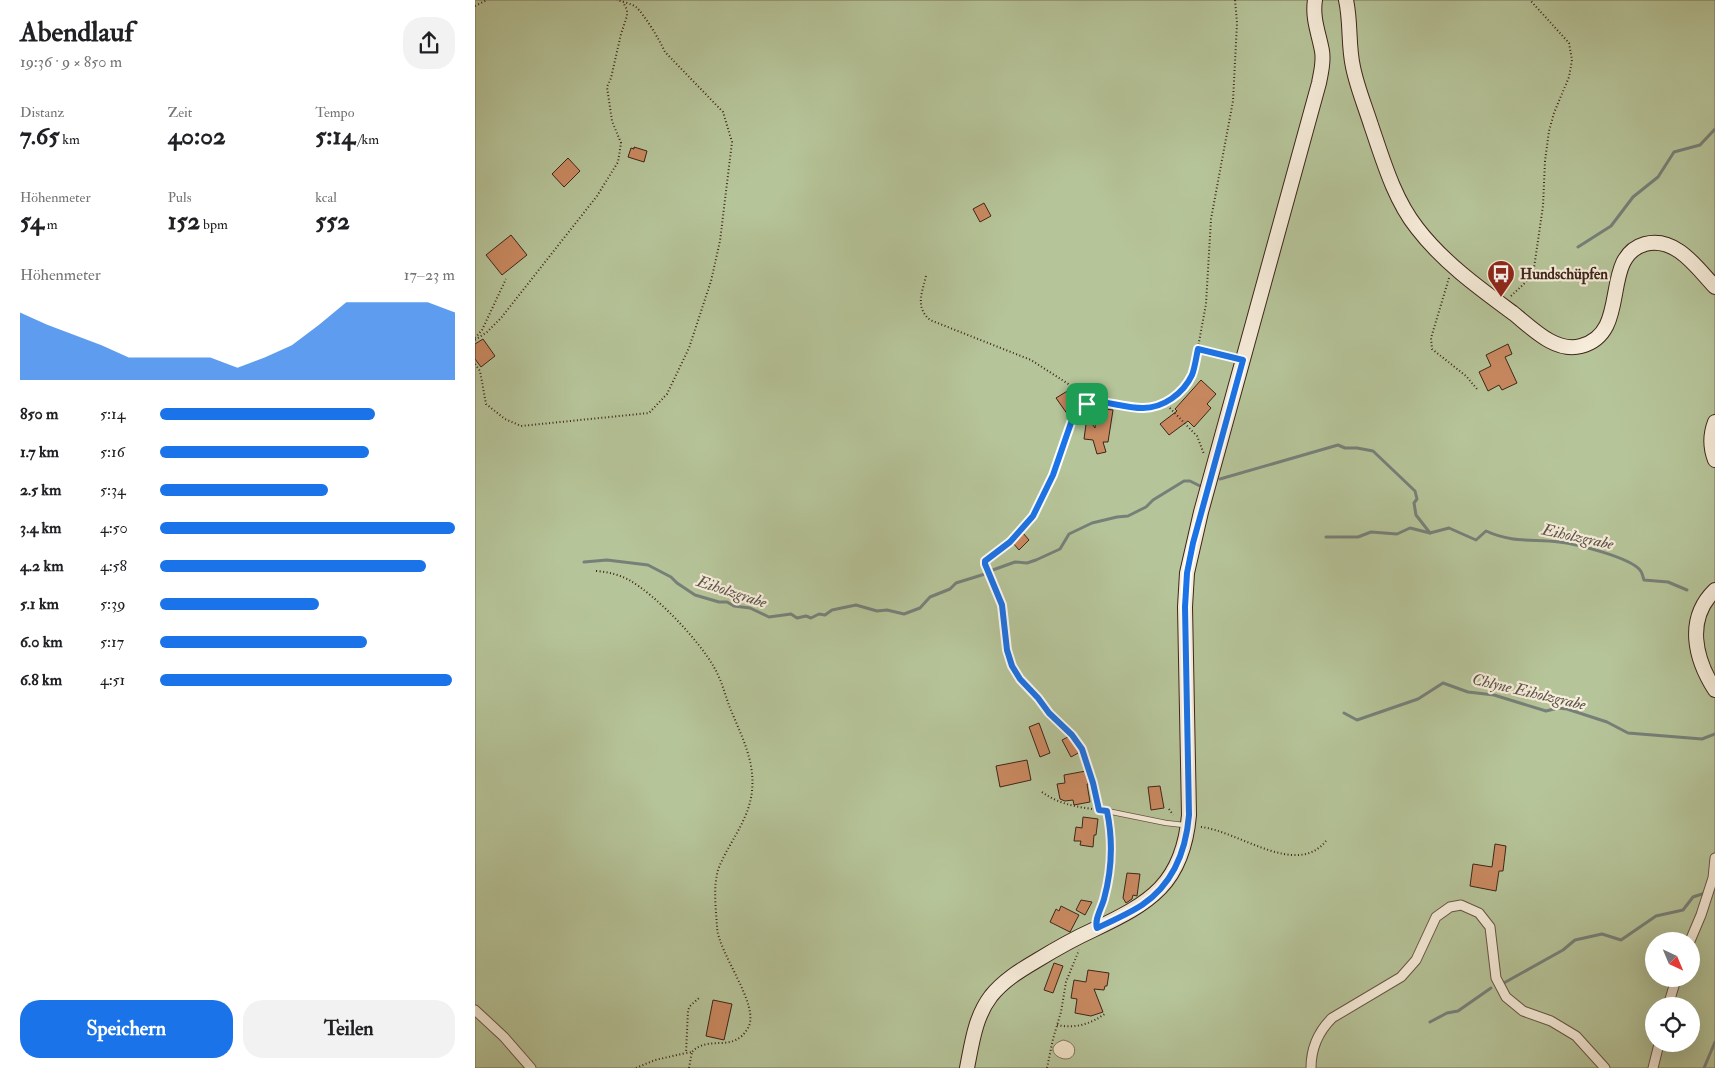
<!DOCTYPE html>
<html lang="de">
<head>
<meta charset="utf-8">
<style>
	:root { --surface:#fff; --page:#f2f2f2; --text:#202124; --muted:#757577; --accent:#1a73e8 }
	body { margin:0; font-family:"IM FELL Double Pica",serif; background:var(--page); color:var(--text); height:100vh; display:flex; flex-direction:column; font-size:19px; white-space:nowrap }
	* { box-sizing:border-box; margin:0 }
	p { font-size:16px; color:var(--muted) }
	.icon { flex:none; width:28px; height:28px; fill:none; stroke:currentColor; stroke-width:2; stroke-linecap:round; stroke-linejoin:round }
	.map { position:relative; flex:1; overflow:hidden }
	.panel { display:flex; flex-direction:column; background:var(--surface); width:475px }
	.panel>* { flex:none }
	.needle { width:32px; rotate:136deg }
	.tools { position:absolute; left:1170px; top:932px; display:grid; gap:10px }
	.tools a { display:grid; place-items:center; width:55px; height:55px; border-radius:50%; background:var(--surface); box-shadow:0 5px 20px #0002; font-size:25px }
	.pin { position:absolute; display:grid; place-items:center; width:42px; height:42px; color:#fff; margin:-21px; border-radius:10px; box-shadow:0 2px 8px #0006 }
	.round { display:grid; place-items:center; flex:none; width:52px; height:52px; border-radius:20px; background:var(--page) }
	.headline { display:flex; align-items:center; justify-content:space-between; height:85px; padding:0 20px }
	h1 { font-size:28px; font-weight:700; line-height:38px }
	.metrics { display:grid; grid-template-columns:repeat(3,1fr); gap:8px; height:85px; padding:5px 20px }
	.metrics div { display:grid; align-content:center }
	.metrics b { font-size:25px; font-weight:700 }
	.metrics small { font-size:14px; font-weight:400 }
	.metrics p { font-size:14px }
	.chart { height:140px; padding:10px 20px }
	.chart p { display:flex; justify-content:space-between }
	.chart svg { width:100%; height:90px; margin-top:5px; fill:var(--accent); opacity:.7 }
	.primary-button { display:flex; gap:10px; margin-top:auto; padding:10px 20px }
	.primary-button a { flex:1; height:58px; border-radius:20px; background:var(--accent); color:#fff; font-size:20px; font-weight:700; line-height:58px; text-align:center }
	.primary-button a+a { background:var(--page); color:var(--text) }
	ul { padding:0 20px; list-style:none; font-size:16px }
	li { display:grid; grid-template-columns:80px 60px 1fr; align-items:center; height:38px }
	li i { height:12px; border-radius:6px; background:var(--accent) }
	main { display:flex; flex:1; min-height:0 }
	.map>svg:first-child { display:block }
	.green { fill:#b6c499; stroke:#7a745a; fill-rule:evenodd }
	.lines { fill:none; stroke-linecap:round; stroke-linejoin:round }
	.stream { stroke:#768079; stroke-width:3 }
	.building { fill:#c98960; stroke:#3d251a }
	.lane-casing { stroke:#6a5445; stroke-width:6 }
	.street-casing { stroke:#6a5445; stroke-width:11 }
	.secondary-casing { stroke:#3d251a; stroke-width:16 }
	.path { stroke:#3d251a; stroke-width:2; stroke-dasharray:1 2.5; stroke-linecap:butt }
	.lane { stroke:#f7eddb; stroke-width:4.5 }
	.street { stroke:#f7eddb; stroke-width:9 }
	.secondary { stroke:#f7eddb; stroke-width:14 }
	.route-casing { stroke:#fff; stroke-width:10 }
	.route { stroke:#1a73e8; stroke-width:6 }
	.labels { text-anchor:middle; stroke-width:4.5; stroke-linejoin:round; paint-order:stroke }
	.poi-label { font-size:15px; font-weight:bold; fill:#3d251a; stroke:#f7eddb; text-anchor:start }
	.water-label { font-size:16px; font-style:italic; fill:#5a534a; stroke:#f7eddb }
</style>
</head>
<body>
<main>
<section class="panel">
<div class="headline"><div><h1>Abendlauf</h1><p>19:36 · 9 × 850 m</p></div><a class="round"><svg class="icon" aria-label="share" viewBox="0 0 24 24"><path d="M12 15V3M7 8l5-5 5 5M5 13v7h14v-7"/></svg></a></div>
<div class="metrics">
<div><p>Distanz</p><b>7.65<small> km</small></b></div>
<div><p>Zeit</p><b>40:02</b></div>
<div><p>Tempo</p><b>5:14<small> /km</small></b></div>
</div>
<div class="metrics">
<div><p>Höhenmeter</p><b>54<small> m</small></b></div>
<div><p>Puls</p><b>152<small> bpm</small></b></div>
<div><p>kcal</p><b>552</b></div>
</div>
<div class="chart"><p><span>Höhenmeter</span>17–23 m</p>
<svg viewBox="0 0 160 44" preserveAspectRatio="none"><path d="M0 44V11L10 17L20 22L30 27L40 33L50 33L60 33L70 33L80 38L90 33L100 27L110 17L120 6L130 6L140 6L150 6L160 11V44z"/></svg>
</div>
<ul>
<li><b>850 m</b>5:14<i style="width:73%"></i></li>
<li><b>1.7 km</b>5:16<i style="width:71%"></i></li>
<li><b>2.5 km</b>5:34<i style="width:57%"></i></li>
<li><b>3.4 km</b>4:50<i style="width:100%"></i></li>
<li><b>4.2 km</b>4:58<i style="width:90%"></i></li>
<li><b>5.1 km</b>5:39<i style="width:54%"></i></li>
<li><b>6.0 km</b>5:17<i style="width:70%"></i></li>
<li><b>6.8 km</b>4:51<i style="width:99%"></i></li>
</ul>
<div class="primary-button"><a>Speichern</a><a>Teilen</a></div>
</section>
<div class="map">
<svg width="1240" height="1068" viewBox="0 0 1240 1068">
	<rect width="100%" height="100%" fill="#f2e3c7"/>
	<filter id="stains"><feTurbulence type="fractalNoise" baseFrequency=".004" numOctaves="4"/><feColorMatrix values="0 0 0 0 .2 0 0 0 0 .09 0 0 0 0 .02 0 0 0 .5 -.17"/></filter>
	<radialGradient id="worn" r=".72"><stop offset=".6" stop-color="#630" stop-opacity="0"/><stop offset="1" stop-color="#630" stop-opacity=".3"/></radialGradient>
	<path class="green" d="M0 0H1240V1068H0ZM1179 941H1216V979H1179ZM1179 1006H1216V1044H1179ZM588 1040C595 1041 602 1046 599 1054 592 1068 563 1049 588 1040Z"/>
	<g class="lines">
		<g class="stream">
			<path d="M1103 247 1136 226 1158 197 1183 177 1199 152 1225 145 1240 129"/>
			<path d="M745 479 863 445 870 448H882L898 451 940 491 942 499 939 503 941 515 955 533 974 528 1001 540 1011 531C1037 543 1057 539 1084 542 1101 544 1154 557 1165 570 1167 572 1168 577 1169 580L1193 582 1212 590"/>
			<path d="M851 537H883L896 532 922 534 935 528 955 533"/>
			<path d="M109 562 132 560 173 565 196 577 202 583 220 595 244 602H252L259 606 275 608 294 617 316 614 322 618 331 616 336 618 344 614 350 615 357 610 381 605 402 611 412 610 429 614 445 608 455 597 475 589 481 583 510 574"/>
			<path d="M515 571 540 562 552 563 561 560 585 549 594 534 617 523 642 517 653 516 671 507 678 500 709 481H715L727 487"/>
			<path d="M869 713 882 720 943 699 968 683 993 692 1019 695 1071 711 1083 708 1092 709 1132 722 1153 733 1227 739 1240 734"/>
			<path d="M1027 984 1088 950 1100 940 1127 934 1146 940 1181 916 1208 910 1218 897 1230 893"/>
			<path d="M955 1022 972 1013 983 1011 1016 988"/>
			<path d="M1229 1068 1240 1042"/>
		</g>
	</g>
	<g class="building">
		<path d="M159 147 172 151 169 162 153 157 156 148 159 149Z"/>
		<path d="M93 158 105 171 89 187 77 174Z"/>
		<path d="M509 203 516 216 505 222 498 209Z"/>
		<path d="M36 235 52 255 27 275 11 255Z"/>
		<path d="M8 339 20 356 6 367 0 359V344Z"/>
		<path d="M1033 344 1037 354 1030 357 1042 383 1027 390 1024 385 1013 391 1004 372 1016 366 1011 355Z"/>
		<path d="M726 380 741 394 732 404 736 408 719 427 713 421 694 435 685 424 702 411 700 409Z"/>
		<path d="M594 390 605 406 593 415 581 398Z"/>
		<path d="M622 408 638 410 633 442H628L631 452 622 454 618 440 609 439 612 417 620 428Z"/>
		<path d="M548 533 554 540 544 550 538 543Z"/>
		<path d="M564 723 575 753 565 757 554 727Z"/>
		<path d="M595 736 605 752 596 757 587 740Z"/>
		<path d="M552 760 556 780 525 787 521 766Z"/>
		<path d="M611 771 614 784H612L615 802 599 805 598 800 590 801 585 799 582 784 590 783 589 775Z"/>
		<path d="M685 786 689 808 676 810 673 787Z"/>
		<path d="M608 817 623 819 621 835H619L618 847 605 845 606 841H599L601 827 607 828Z"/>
		<path d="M1020 844 1031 846 1028 871H1024L1021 891 995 886 998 864 1017 867Z"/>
		<path d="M652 873 665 874 662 896 658 895 657 899 651 903 648 898Z"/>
		<path d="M606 900 617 902 610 915 601 910Z"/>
		<path d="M586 906 604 915 595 932 575 922 581 909 584 911Z"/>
		<path d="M579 963 588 966 578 993 569 990Z"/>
		<path d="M613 970 634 973 632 986H630L629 990 619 989 628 1012 616 1016 600 1013 602 999 596 998 599 980 611 982Z"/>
		<path d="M238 1000 257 1004 249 1040 231 1036Z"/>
	</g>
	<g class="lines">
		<defs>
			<path id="lane" d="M621 924C623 914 628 904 630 894 637 866 637 838 632 811L691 823 709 825"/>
			<g id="street">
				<path d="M1215 941 1226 915 1238 878 1240 858"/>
				<path d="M1193 1006 1201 979"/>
				<path d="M0 1010 29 1037 56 1068"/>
				<path d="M836 1068C836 1048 843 1032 857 1018L926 977 941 960 961 917 975 907 986 905 1004 913 1015 927 1021 978 1031 997 1048 1011 1076 1021 1101 1036 1130 1068"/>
				<path d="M1178 1068 1184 1044"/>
			</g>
			<g id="secondary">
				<path d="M871 0C876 22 873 45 878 67 882 87 890 106 896 125 908 160 919 199 942 228 968 262 1004 288 1038 313 1057 328 1080 353 1106 346 1157 333 1124 257 1170 244 1201 236 1222 268 1240 287"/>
				<path d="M1240 422C1235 435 1235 447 1240 460"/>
				<path d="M1240 590C1210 619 1220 659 1240 690"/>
				<path d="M492 1068C497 1043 500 1017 516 996 528 981 544 971 561 961 579 950 598 939 618 930 675 903 708 884 714 815L710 607 712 573 726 512 844 83C846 72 849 62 847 51 844 34 837 18 840 0"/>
			</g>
		</defs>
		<use href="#lane" class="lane-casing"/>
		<use href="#street" class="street-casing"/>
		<use href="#secondary" class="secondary-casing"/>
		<g class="path">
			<path d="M0 6 12 0"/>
			<path d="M451 276C447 293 440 307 455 320L556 360 598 387 612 403"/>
			<path d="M974 278 956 338 957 349 991 376 1002 389"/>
			<path d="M1036 296 1053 280 1059 268 1068 206 1070 161 1074 131 1079 113 1094 77 1097 60 1094 43 1055 0"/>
			<path d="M0 338 7 330 31 279"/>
			<path d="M0 340 12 332 26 318 122 196 143 162 146 143 137 121 132 87 136 78 146 34 152 16V10L148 2"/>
			<path d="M723 349 757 357"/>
			<path d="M0 364 5 371 11 404 30 419 46 426 174 413 192 394 214 348 236 281 245 241 257 142 248 112 190 52C185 41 170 15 161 7 155 3 148 2 142 0"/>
			<path d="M690 403 722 436 729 454"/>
			<path d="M121 571C133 572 143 574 154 580 181 595 225 641 240 669 248 683 251 700 258 715 268 739 280 763 277 791 274 821 253 843 243 870 238 888 241 909 242 927 243 953 286 1006 273 1028 258 1054 234 1034 217 1052"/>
			<path d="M567 792C585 805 603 807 624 810"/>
			<path d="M624 809 618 783 607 749 597 735 578 717 558 692 545 679 537 666 532 650 527 605 510 564V561L535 542 558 516 578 475 597 420 612 404 618 401C649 403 679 420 704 392 710 385 715 379 719 369L731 304 736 219 758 101 762 23 760 0"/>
			<path d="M694 809 698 815"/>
			<path d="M726 827C764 831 821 878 851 841"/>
			<path d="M582 1025C600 1029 616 1024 631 1013"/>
			<path d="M161 1068 180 1060 211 1053"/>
			<path d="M214 1068 217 1052 211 1053 213 1010 215 1006 224 998"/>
			<path d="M572 1068 578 1039 586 1012 591 982 604 950"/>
		</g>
		<use href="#lane" class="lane"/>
		<use href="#street" class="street"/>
		<use href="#secondary" class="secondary"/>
	</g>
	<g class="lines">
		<defs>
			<path id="route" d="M723 349 768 360 718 543 712 573 710 607 714 815C711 851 698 884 667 905 653 914 637 921 622 928 619 920 627 907 629 899 637 870 638 840 632 811L624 810 618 783 607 749 597 735 574 713 563 698 545 679 537 666 532 650 527 605 510 564V561L535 542 558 516 578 475 597 420 612 404 618 401C635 402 651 408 668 408 688 408 708 394 717 375 720 367 721 358 723 349Z"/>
		</defs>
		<use href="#route" class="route-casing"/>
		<use href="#route" class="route"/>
	</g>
	<defs>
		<symbol id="bus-pin" viewBox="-11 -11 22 30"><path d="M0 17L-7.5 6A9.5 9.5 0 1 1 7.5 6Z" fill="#8f2418" stroke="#f7eddb"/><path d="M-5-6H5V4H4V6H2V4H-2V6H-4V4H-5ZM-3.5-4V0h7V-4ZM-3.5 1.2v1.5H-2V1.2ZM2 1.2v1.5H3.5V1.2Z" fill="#fff"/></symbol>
	</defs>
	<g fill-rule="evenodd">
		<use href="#bus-pin" x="1010" y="258" width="32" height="43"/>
	</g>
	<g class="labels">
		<g class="poi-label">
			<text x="1045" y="279">Hundschüpfen</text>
		</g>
		<g class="water-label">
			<text transform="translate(1103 536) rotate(12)" y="6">Eiholzgrabe</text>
			<text transform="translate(257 591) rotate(18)" y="6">Eiholzgrabe</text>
			<text transform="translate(1054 691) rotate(13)" y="6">Chlyne Eiholzgrabe</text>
		</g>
	</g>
	<rect width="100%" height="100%" filter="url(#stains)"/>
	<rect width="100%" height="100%" fill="url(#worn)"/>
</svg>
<div class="tools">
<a><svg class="needle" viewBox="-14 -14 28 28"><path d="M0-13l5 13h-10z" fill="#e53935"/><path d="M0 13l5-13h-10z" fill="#757577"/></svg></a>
<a><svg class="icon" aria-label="locate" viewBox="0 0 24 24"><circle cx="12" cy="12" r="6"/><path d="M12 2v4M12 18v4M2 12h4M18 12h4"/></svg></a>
</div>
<div class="pin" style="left:612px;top:404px;background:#1e9e55"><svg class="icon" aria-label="arrive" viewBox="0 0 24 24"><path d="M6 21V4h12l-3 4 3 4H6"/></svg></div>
</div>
</main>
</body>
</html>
